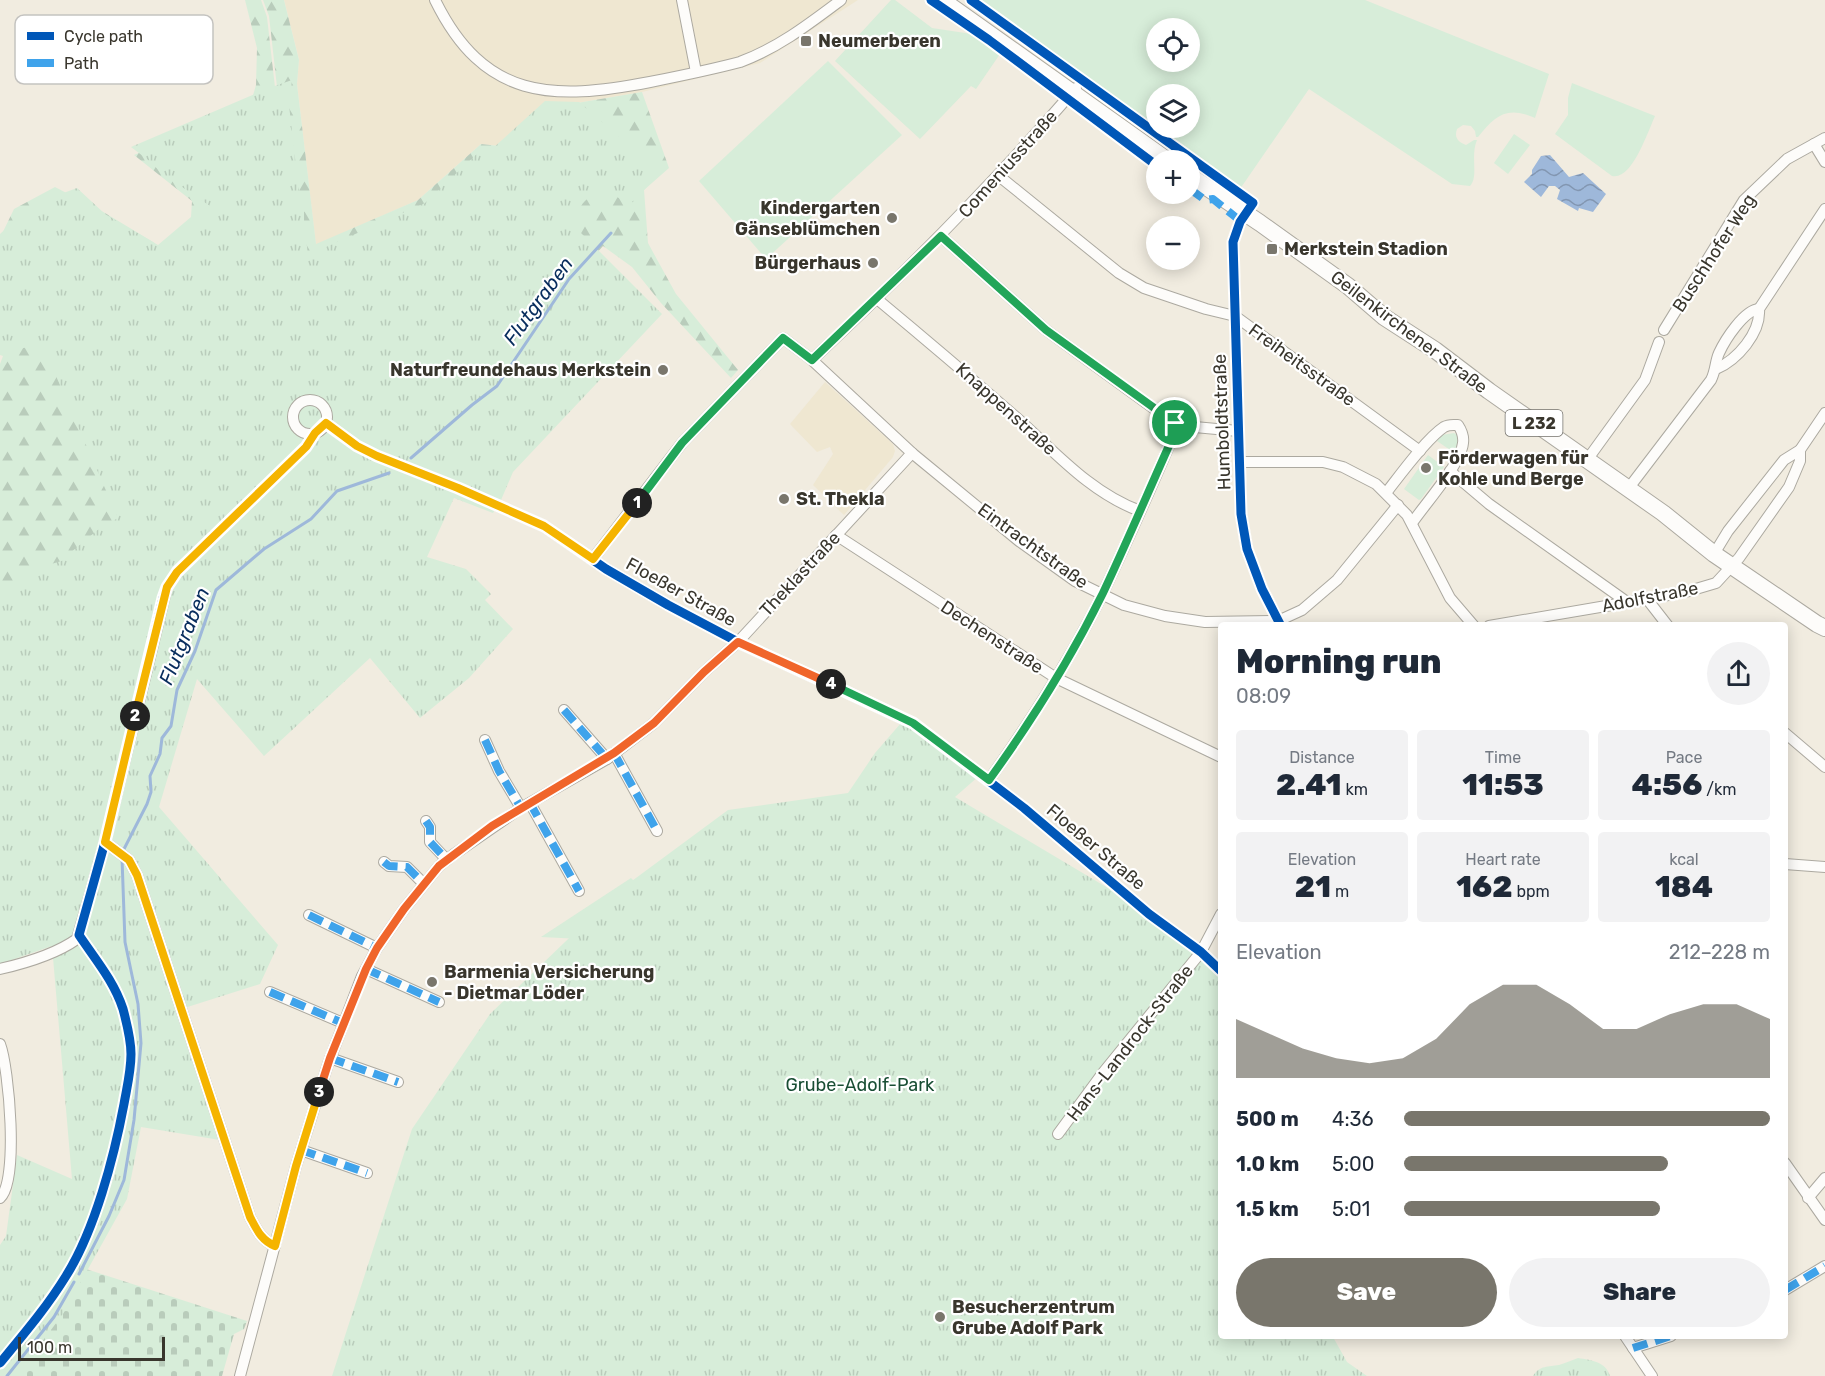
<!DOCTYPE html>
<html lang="en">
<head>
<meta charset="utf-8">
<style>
	:root { --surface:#fff; --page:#f2f2f3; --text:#1f2937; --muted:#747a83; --accent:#79766c }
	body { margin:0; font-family:Rubik,sans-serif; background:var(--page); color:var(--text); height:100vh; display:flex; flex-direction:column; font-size:22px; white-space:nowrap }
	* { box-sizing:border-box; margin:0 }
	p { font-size:20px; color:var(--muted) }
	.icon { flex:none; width:33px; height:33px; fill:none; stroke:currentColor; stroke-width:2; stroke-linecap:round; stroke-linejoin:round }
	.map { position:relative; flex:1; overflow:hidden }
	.drawer { position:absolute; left:1218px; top:622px; width:570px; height:717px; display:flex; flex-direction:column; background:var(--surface); border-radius:6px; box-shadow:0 3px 15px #0003 }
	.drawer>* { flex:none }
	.tools { position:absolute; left:1146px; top:18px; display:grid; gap:12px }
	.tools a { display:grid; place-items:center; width:54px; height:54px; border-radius:50%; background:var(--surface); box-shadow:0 3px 15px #0003; font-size:30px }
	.scale { position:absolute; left:18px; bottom:15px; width:147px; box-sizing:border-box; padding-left:6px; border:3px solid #39362d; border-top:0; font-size:16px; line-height:21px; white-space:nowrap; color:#39362d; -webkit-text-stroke:4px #fff; paint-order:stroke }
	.pin { position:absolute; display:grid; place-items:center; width:51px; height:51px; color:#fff; margin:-26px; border:3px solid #fff; border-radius:50%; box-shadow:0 2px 6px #0007 }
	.km { position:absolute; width:30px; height:30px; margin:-15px; border-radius:50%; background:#222; color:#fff; font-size:16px; line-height:30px; text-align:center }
	.round { display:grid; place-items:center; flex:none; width:63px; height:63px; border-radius:32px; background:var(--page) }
	.headline { display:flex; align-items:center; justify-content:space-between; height:102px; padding:0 18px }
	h1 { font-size:33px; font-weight:800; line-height:45px }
	.figures { display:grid; grid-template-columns:repeat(3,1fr); gap:9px; height:102px; padding:6px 18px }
	.figures div { display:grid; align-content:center; border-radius:6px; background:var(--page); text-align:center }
	.figures b { font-size:30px; font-weight:800 }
	.figures small { font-size:16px; font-weight:400 }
	.figures p { font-size:16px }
	.chart { height:168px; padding:12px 18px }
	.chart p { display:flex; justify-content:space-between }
	.chart svg { width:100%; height:108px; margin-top:6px; fill:var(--accent); opacity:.7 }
	.button { display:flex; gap:12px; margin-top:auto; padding:12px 18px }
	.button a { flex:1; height:69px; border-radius:36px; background:var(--accent); color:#fff; font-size:24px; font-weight:800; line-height:69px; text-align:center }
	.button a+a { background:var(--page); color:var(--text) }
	ul { padding:0 18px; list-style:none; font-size:20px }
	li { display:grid; grid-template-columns:96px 72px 1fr; align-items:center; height:45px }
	li i { height:15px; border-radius:8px; background:var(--accent) }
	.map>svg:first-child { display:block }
	.built { fill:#efe7d1 }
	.green { fill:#d7edd9; fill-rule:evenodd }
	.forest { fill:url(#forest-firs) }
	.cemetery { fill:url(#cemetery-stones) }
	.park { fill:url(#park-tufts) }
	.water { fill:url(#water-waves) }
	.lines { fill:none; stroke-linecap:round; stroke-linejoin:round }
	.stream { stroke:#9eb8da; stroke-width:3 }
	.street-casing { stroke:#aca9a0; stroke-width:12 }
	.primary-casing { stroke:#aca9a0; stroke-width:18 }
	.street { stroke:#fdfcfa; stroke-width:10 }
	.primary { stroke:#fdfcfa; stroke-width:16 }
	.quiet { stroke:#3fa3eb; stroke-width:8; stroke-dasharray:15 8; stroke-linecap:butt }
	.cycleway-casing { stroke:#fff; stroke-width:13 }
	.cycleway { stroke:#0057b8; stroke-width:9 }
	.split-1-casing { stroke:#fff; stroke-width:12 }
	.split-2-casing { stroke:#fff; stroke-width:12 }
	.split-3-casing { stroke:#fff; stroke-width:12 }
	.split-4-casing { stroke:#fff; stroke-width:12 }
	.split-5-casing { stroke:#fff; stroke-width:12 }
	.split-1 { stroke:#22a559; stroke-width:8 }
	.split-2 { stroke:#f5b400; stroke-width:8 }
	.split-3 { stroke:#f5b400; stroke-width:8 }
	.split-4 { stroke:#f0652b; stroke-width:8 }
	.split-5 { stroke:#22a559; stroke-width:8 }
	.poi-dot { fill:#79766c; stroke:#fff; stroke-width:2 }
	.labels { text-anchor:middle; stroke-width:4.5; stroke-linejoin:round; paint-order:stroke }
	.shield { fill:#fff; stroke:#74726c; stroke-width:1.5 }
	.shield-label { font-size:16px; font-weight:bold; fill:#39362d }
	.poi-label { font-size:18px; font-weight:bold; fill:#39362d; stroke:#fff; text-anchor:start }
	.street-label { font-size:18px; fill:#39362d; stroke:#fff }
	.park-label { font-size:18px; fill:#194e34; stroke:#fff }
	.water-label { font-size:20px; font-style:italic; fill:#082d5d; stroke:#fff }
	.key { fill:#fff; stroke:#c4c3c0; stroke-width:1.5 }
	.key-label { font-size:16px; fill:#39362d }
</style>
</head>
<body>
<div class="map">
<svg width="1825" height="1376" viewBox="0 0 1825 1376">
	<defs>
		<pattern id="forest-firs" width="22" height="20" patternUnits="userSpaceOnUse" patternTransform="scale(1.5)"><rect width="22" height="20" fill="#d7edd9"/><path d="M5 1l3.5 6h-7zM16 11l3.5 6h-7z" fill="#b9ccbb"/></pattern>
		<pattern id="cemetery-stones" width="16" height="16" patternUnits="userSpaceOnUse" patternTransform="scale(1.5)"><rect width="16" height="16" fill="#d7edd9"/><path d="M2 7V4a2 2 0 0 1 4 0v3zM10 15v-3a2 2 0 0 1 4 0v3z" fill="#b9ccbb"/></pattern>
		<pattern id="park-tufts" width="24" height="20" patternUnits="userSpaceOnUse" patternTransform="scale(1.5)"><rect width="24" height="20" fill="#d7edd9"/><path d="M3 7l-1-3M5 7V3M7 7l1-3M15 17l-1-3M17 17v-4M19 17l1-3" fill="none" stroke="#b9ccbb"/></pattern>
		<pattern id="water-waves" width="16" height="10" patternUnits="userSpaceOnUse" patternTransform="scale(1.5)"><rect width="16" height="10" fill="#9eb8da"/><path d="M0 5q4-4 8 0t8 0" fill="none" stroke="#8296b1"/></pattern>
	</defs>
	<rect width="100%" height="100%" fill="#f1ece0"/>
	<g class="built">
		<path d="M284 0H858L760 63 642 92 577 103 499 146 481 144 418 200 316 245 297 84 299 60Z"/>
		<path d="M825 382 893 444 895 451 893 457 844 515 813 485 833 454 830 447 817 452 790 424Z"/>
	</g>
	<g class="green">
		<path d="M891 0H895L932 28 972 34 1000 54 976 89 971 86 920 139 835 61Z"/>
		<path d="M975 0H1365L1549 74 1535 118C1506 105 1495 116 1478 137H1476L1475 131 1471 126 1463 125 1457 129C1454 138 1458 142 1466 145L1474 140H1477C1470 156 1479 177 1470 186L1452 184 1309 89 1240 189ZM1156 28H1190V62H1156ZM1156 94H1190V128H1156Z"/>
		<path d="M828 61 902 135 766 259 699 181Z"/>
		<path d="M1572 83 1655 116C1648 131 1632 181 1612 176L1555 134 1568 115V98Z"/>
		<path d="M1514 134 1530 145 1508 174 1494 163Z"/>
		<path d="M1454 433 1457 435 1459 446 1453 452 1437 441 1442 435Z"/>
		<path d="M1428 455 1444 467 1421 499 1419 500 1404 489Z"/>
		<path d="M631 878 667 914 601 940 541 937Z"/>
	</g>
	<path class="forest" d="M245 0H261L267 17 276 96 277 87 269 16 263 0H284L299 60 297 84 316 244 418 200 481 144 499 146 577 103 642 92 669 168 644 190 648 243 654 254 676 294 738 370 731 378 661 303 632 267 603 246 573 280 122 521 0 959V364L3 356 0 355V238L14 209 55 187 105 213 158 245 191 217 192 201 134 155 196 129 247 116 256 85 257 48Z"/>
	<path class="cemetery" d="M86 1269 247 1321 244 1329 234 1334 222 1376H14Z"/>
	<g class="park">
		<path d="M292 80 289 105 299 193 304 191V222L308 255 425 203 481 150 492 149 545 101 579 102 660 173 629 206C620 194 597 189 586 200 581 204 579 211 576 216L580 232 662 314 513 472 501 500 493 513 454 498 427 557 466 569 491 594 485 600 513 629 469 678 420 718 370 658 264 756 197 679 159 807 278 945 260 984 178 1010 220 1140 141 1127 127 1199 63 1314 16 1376H0V1245L6 1236 17 1155 72 1179 52 946 0 964V591L38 568 68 559 72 555 70 553 100 528 118 518 42 344 0 353V234L31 205 77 188 105 214 153 242 162 250 210 206 160 172 152 163 131 147 269 88Z"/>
		<path d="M901 723 913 727 979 776 955 797 1128 900 1221 977V1336L1333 1337 1347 1362 1367 1376H332L412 1129 490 1014 617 892 728 810 848 793 875 753Z"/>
		<path d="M1578 1358C1592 1360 1606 1362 1610 1376H1533C1540 1365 1548 1367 1559 1365 1566 1363 1572 1360 1578 1358Z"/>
	</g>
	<path class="water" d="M1550 155 1569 177 1583 173 1606 194 1593 212 1579 208 1578 211 1557 199 1560 190 1555 186H1549L1541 197 1524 182 1532 174V170L1541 156Z"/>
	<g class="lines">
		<g class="stream">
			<path d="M411 458 472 405 497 386 569 279 611 233"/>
			<path d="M123 851 147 804 151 792 150 776 160 754 162 738 171 726 177 690 195 651 216 590 264 549 311 519 337 491 389 473"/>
			<path d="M79 1274 109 1216 124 1180 134 1120 141 1043 138 1004 125 942 122 858"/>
			<path d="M7 1376 54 1317 74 1282"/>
		</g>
		<defs>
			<g id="street">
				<path d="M435 0C484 100 552 101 650 82 680 76 710 70 740 62 778 48 809 24 841 0"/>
				<path d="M682 0 696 72"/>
				<path d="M1814 144 1825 162"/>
				<path d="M999 176 1119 273 1144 288 1206 309 1235 316 1420 451"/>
				<path d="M1246 213 1240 222 1233 242 1241 514 1247 549 1262 589 1281 625"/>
				<path d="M941 236 1046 330 1175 424 1184 426 1238 431"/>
				<path d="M877 299C924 338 971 378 1017 418 1056 453 1091 493 1140 511"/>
				<path d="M1664 330 1744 200 1787 159 1825 138"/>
				<path d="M812 360C905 273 992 185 1076 88"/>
				<path d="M1716 369C1737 360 1761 333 1759 309L1825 209"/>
				<circle cx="310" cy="417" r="17"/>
				<path d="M325 423 357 446 377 456 458 488 544 526 606 569 668 605 738 642 913 723 1024 808 1149 914 1201 952 1221 971"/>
				<path d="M1587 460 1645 380 1659 342"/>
				<path d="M1239 462H1323L1343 467 1376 484 1407 515 1450 598 1474 626"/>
				<path d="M1450 471 1489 504 1627 602"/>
				<path d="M1628 489 1711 380C1716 370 1715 362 1719 353 1725 340 1744 310 1759 309"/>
				<path d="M1386 493C1400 475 1426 439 1444 427 1449 424 1453 425 1458 425 1462 431 1464 436 1463 443 1461 464 1425 504 1412 523"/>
				<path d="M836 535 1056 678 1221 757"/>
				<path d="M1714 554 1728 531 1784 460 1800 450 1825 413"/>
				<path d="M593 559 682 443 783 338 812 360 912 453 1019 541 1075 581 1124 605 1165 616 1205 622 1278 621 1302 610 1337 580 1398 505"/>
				<path d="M1647 599 1668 626"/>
				<path d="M1489 626 1647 599 1689 591 1716 583 1739 558 1789 487 1800 461V450"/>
				<path d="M564 710 607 759"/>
				<path d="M1785 733 1825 767"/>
				<path d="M485 740 499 771 521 808"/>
				<path d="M614 753 657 831"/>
				<path d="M989 780C1031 721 1071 658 1103 593 1127 542 1150 490 1172 439L1184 426"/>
				<path d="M530 803 579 891"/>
				<path d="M426 821 430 827V842L447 860"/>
				<path d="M105 842 129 860 137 875 250 1217C257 1230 261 1240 275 1246"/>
				<path d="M384 862 389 866 407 867 424 884"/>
				<path d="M1785 864 1825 867"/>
				<path d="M309 915 377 948"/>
				<path d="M0 969C26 963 56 954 77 939L105 842 167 587 177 572 306 447 315 433"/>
				<path d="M366 969 439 1002"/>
				<path d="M270 992 343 1023"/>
				<path d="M0 1044C9 1068 19 1181 0 1198"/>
				<path d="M330 1058 398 1082"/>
				<path d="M1058 1134 1102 1074 1201 952 1221 914"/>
				<path d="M301 1150 367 1173"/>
				<path d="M1785 1163 1825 1220"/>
				<path d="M1808 1198 1825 1178"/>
				<path d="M1785 1290 1825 1266"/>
				<path d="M1625 1336 1652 1376"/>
				<path d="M1633 1348 1671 1336"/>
				<path d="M240 1376 296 1166 328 1064 362 976 377 948 404 909 439 866 453 855 521 808 607 759 654 723 704 672 738 642 912 453"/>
			</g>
			<g id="primary">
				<path d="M942 0 1167 160"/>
				<path d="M1190 176 1260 223 1348 286 1384 317 1435 350 1489 391 1663 513 1714 554 1817 624 1825 628"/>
			</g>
		</defs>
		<use href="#street" class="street-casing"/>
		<use href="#primary" class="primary-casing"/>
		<use href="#street" class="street"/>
		<use href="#primary" class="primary"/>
		<g class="quiet">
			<path d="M1190 189 1205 200 1213 199 1238 219"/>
			<path d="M564 710 607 759"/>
			<path d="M485 740 499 771 521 808"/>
			<path d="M614 753 657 831"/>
			<path d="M530 803 579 891"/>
			<path d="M426 821 430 827V842L447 860"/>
			<path d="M384 862 389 866 407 867 424 884"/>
			<path d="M309 915 377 948"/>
			<path d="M366 969 439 1002"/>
			<path d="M270 992 343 1023"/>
			<path d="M330 1058 398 1082"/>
			<path d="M301 1150 367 1173"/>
			<path d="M1785 1290 1825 1266"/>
			<path d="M1633 1348 1671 1336"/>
		</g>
		<defs>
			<g id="cycleway">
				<path d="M931 0 989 40 1156 165"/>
				<path d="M971 0 1253 203 1240 222 1233 242 1241 514 1247 549 1262 589 1281 626"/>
				<path d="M0 1363C23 1335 47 1307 66 1276 95 1230 114 1157 124 1104 127 1087 131 1071 131 1054 131 1039 127 1024 123 1009 114 981 95 959 79 935L105 842 163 598 167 587 177 572 306 447 315 433 325 423 357 446 377 456 458 488 544 526 606 569 668 605 738 642 913 723 1024 808 1149 914 1201 952 1221 971"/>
			</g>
		</defs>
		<use href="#cycleway" class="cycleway-casing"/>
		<use href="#cycleway" class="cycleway"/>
	</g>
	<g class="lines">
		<defs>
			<path id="split-1" d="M637 503 682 443 783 338 812 360 941 236 1046 330 1175 423"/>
			<path id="split-2" d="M135 716 167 587 177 572 306 447 315 433 326 423 357 446 377 456 458 488 544 526 593 559 637 503"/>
			<path id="split-3" d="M135 716 105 842 129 860 137 875 250 1217C257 1230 261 1240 275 1246L296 1166 319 1092"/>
			<path id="split-4" d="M319 1092 330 1058 366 969 377 948 404 909 439 866 492 826 614 753 654 723 704 672 738 642 831 684"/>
			<path id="split-5" d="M831 684 913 723 989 780C1031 722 1071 658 1103 593 1127 542 1149 490 1172 439L1184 426 1175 423"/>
		</defs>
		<use href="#split-1" class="split-1-casing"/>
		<use href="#split-2" class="split-2-casing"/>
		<use href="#split-3" class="split-3-casing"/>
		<use href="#split-4" class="split-4-casing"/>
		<use href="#split-5" class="split-5-casing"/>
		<use href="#split-1" class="split-1"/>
		<use href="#split-2" class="split-2"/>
		<use href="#split-3" class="split-3"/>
		<use href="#split-4" class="split-4"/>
		<use href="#split-5" class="split-5"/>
	</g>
	<g class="poi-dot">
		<rect x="800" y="35" width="12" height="12" rx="3"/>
		<circle cx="892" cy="218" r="6"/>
		<rect x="1266" y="243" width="12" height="12" rx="3"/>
		<circle cx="873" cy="263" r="6"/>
		<circle cx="663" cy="370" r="6"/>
		<circle cx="1426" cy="468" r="6"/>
		<circle cx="784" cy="499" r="6"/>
		<circle cx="432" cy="982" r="6"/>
		<circle cx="940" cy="1317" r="6"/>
	</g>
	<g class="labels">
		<rect class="shield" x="1505.5" y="410" width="57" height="26" rx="4.5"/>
		<g class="shield-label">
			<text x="1534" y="429">L 232</text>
		</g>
		<g class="poi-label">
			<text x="818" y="47">Neumerberen</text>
			<text x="880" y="214" text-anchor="end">Kindergarten<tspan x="880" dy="21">Gänseblümchen</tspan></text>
			<text x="1284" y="255">Merkstein Stadion</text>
			<text x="861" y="269" text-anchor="end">Bürgerhaus</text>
			<text x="651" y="376" text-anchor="end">Naturfreundehaus Merkstein</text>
			<text x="1438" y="464">Förderwagen für<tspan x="1438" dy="21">Kohle und Berge</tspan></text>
			<text x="796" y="505">St. Thekla</text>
			<text x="444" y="978">Barmenia Versicherung<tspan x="444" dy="21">- Dietmar Löder</tspan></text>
			<text x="952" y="1313">Besucherzentrum<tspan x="952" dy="21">Grube Adolf Park</tspan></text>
		</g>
		<g class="street-label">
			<text transform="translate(1008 164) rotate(-48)" y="6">Comeniusstraße</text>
			<text transform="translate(1714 253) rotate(-57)" y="6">Buschhofer Weg</text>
			<text transform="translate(1409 332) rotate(37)" y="6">Geilenkirchener Straße</text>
			<text transform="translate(1302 365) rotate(36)" y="6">Freiheitsstraße</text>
			<text transform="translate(1006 409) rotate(42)" y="6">Knappenstraße</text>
			<text transform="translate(1222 422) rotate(-92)" y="6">Humboldtstraße</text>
			<text transform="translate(1033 546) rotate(36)" y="6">Eintrachtstraße</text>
			<text transform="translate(800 574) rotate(-47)" y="6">Theklastraße</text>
			<text transform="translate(681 592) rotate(29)" y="6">Floeßer Straße</text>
			<text transform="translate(1650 597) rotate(-11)" y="6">Adolfstraße</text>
			<text transform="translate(992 637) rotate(33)" y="6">Dechenstraße</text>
			<text transform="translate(1096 847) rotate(40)" y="6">Floeßer Straße</text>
			<text transform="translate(1130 1043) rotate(-52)" y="6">Hans-Landrock-Straße</text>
		</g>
		<g class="park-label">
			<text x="860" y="1091">Grube-Adolf-Park</text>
		</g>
		<g class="water-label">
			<text transform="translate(538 301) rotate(-54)" y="7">Flutgraben</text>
			<text transform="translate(184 636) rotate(-68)" y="7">Flutgraben</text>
		</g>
	</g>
	<rect x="15" y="15" width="198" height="69" rx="9" class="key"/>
	<rect x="27" y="32" width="27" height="8" fill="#0057b8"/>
	<rect x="27" y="59" width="27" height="8" fill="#3fa3eb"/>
	<g class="key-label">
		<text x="64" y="42">Cycle path</text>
		<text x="64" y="69">Path</text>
	</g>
</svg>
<div class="tools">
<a><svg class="icon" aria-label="locate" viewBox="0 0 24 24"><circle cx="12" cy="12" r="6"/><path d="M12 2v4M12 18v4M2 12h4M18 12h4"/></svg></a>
<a><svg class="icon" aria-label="layers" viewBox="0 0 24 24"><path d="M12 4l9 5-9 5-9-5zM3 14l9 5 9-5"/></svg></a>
<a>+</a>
<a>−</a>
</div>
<div class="scale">100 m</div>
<div class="pin" style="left:1175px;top:423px;background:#1e9e55"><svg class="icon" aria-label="arrive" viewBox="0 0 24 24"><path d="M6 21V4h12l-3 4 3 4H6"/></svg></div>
<b class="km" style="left:637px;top:503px">1</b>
<b class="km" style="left:135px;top:716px">2</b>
<b class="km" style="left:319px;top:1092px">3</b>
<b class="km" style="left:831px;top:684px">4</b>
<section class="drawer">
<div class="headline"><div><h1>Morning run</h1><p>08:09</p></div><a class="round"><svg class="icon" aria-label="share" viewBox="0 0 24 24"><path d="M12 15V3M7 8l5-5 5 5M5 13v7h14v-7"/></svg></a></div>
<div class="figures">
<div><p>Distance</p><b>2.41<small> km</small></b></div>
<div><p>Time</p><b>11:53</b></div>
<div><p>Pace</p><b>4:56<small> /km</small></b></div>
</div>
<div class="figures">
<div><p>Elevation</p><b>21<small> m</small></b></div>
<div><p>Heart rate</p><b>162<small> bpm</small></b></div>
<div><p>kcal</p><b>184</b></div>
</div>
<div class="chart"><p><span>Elevation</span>212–228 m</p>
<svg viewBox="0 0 160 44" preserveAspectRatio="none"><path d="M0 44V20L10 26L20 32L30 36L40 38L50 36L60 28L70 14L80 6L90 6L100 14L110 24L120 24L130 18L140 14L150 14L160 20V44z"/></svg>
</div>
<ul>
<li><b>500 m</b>4:36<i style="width:100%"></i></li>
<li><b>1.0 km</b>5:00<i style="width:72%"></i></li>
<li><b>1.5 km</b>5:01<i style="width:70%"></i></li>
</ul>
<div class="button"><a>Save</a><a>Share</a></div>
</section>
</div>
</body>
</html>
